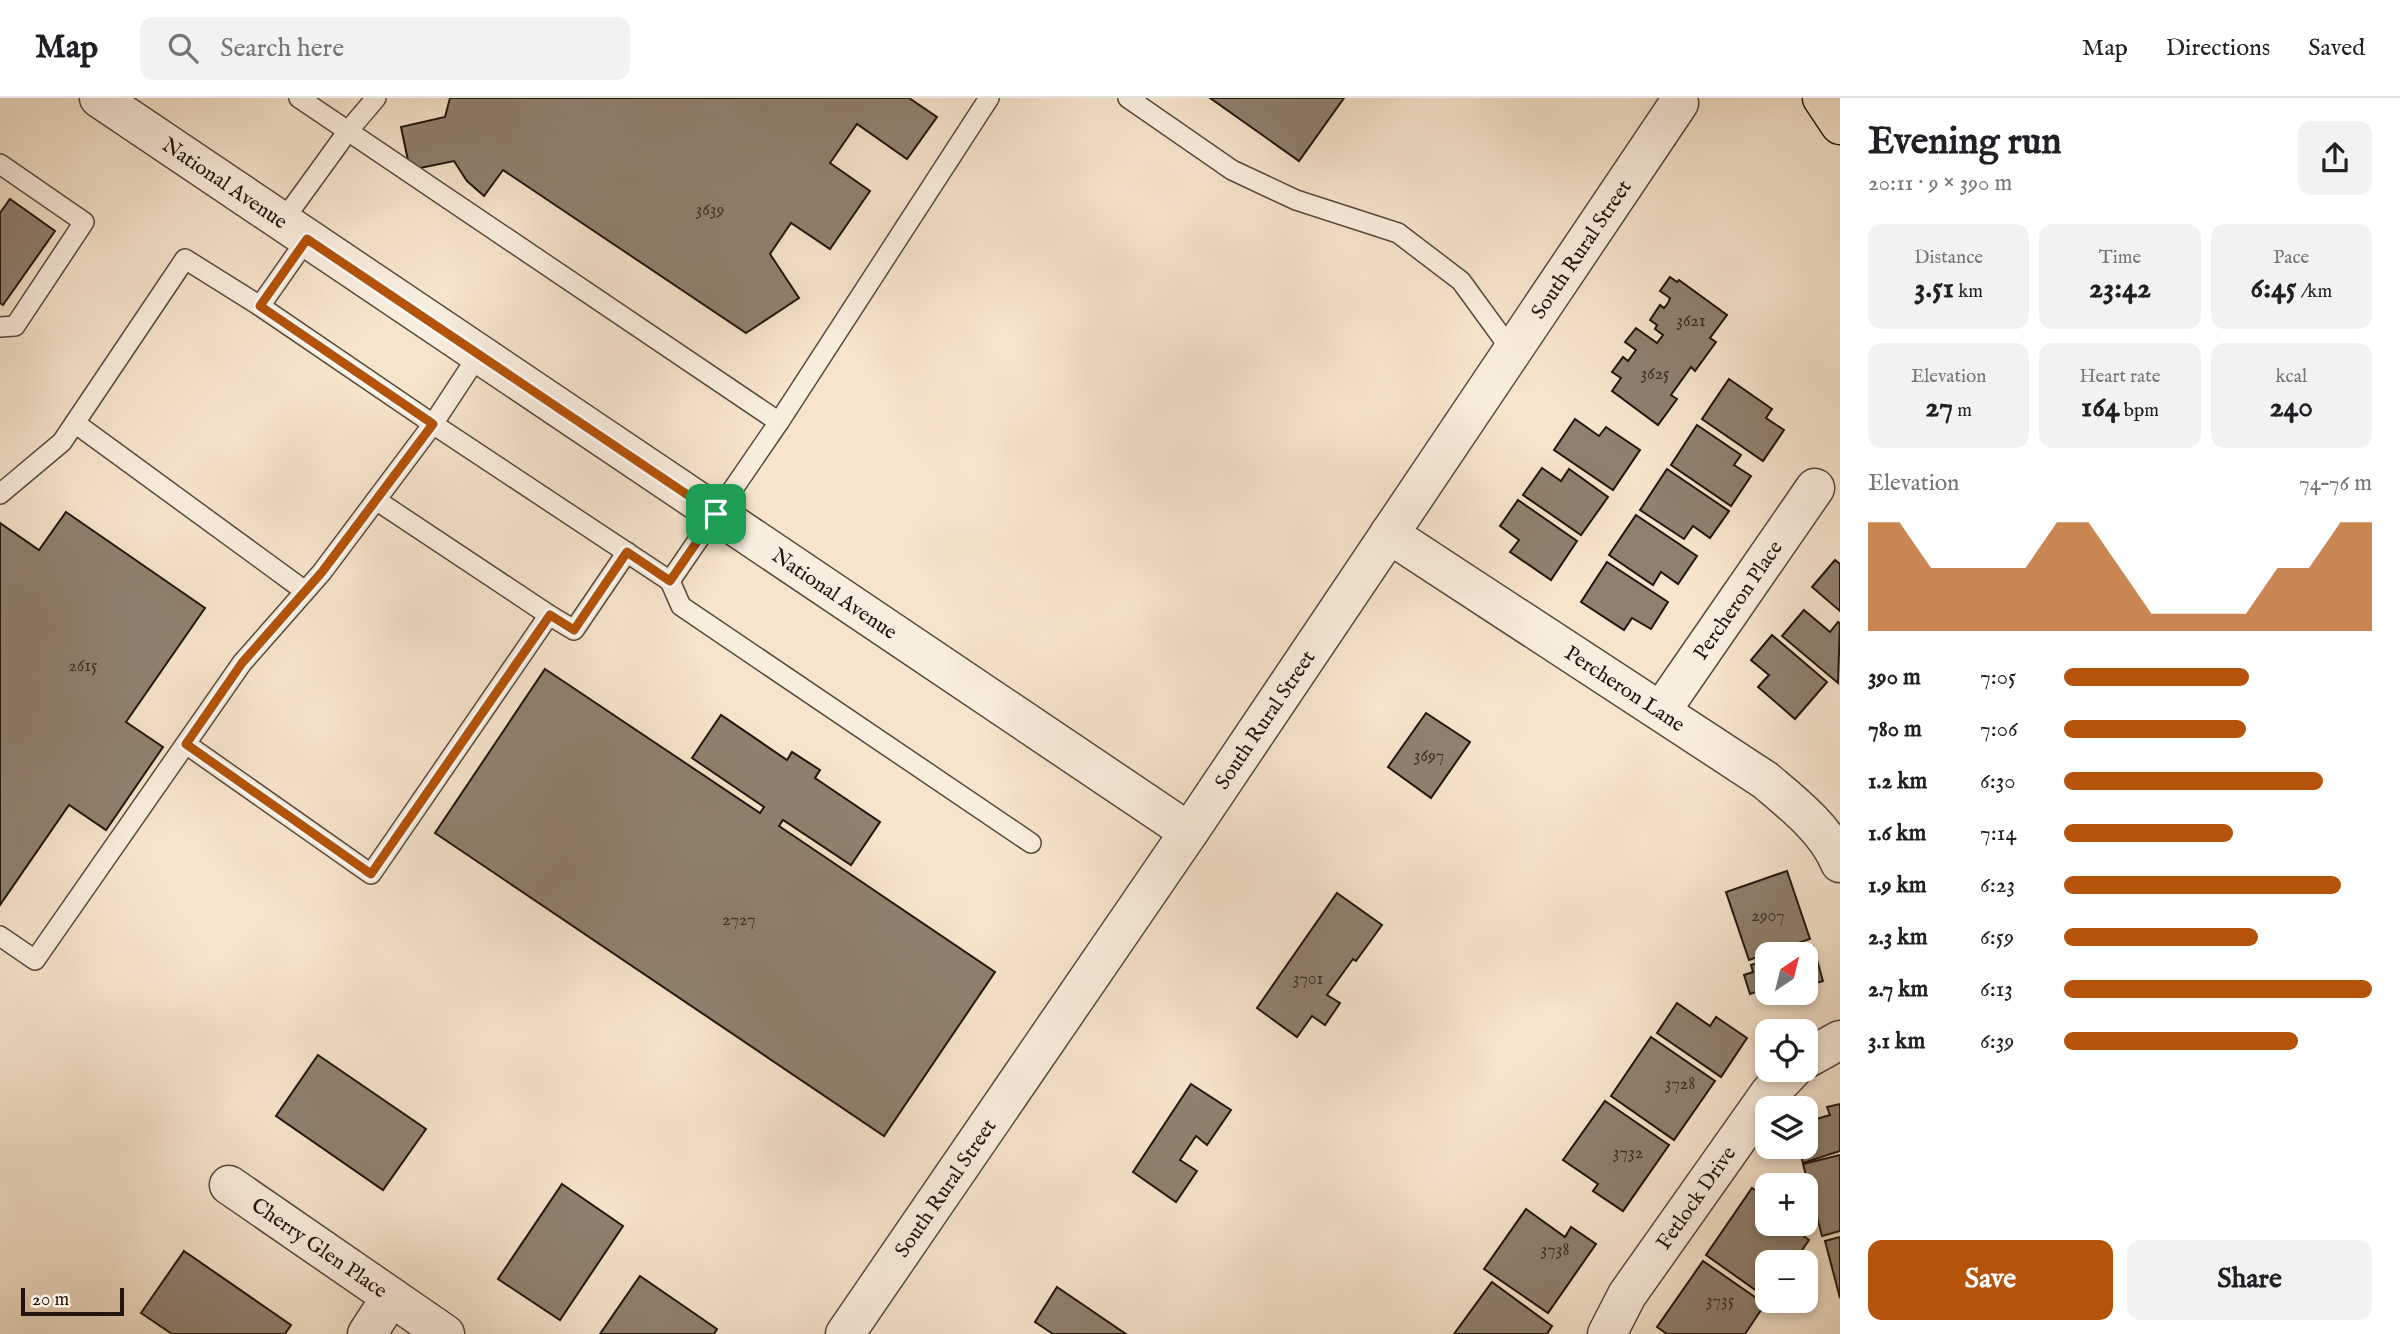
<!DOCTYPE html>
<html lang="en">
<head>
<meta charset="utf-8">
<style>
	:root { --surface:#fff; --page:#f2f2f2; --text:#202124; --muted:#757577; --line:#e0e0e0; --accent:#b45309 }
	body { margin:0; font-family:"IM FELL English",serif; background:var(--page); color:var(--text); height:100vh; display:flex; flex-direction:column; font-size:26px; white-space:nowrap }
	* { box-sizing:border-box; margin:0 }
	p { font-size:23px; color:var(--muted) }
	.icon { flex:none; width:38px; height:38px; fill:none; stroke:currentColor; stroke-width:2; stroke-linecap:round; stroke-linejoin:round }
	.map { position:relative; flex:1; overflow:hidden }
	.panel { display:flex; flex-direction:column; background:var(--surface); width:560px }
	.panel>* { flex:none }
	.needle { width:46px; rotate:35deg }
	.tools { position:absolute; left:1755px; top:844px; display:grid; gap:14px }
	.tools a { display:grid; place-items:center; width:63px; height:63px; border-radius:14px; background:var(--surface); box-shadow:0 4px 10px #0003; font-size:35px }
	.scale { position:absolute; left:21px; bottom:18px; width:103px; box-sizing:border-box; padding-left:7px; border:4px solid #20160f; border-top:0; font-size:19px; line-height:24px; white-space:nowrap; color:#20160f; -webkit-text-stroke:5px #f9edde; paint-order:stroke }
	.pin { position:absolute; display:grid; place-items:center; width:60px; height:60px; color:#fff; margin:-30px; border-radius:14px; box-shadow:0 4px 10px #0006 }
	.round { display:grid; place-items:center; flex:none; width:74px; height:74px; border-radius:14px; background:var(--page) }
	.summary { display:flex; align-items:center; justify-content:space-between; height:119px; padding:0 28px }
	h1 { font-size:38px; font-weight:800; line-height:52px }
	.metrics { display:grid; grid-template-columns:repeat(3,1fr); gap:10px; height:119px; padding:7px 28px }
	.metrics div { display:grid; align-content:center; border-radius:14px; background:var(--page); text-align:center }
	.metrics b { font-size:30px; font-weight:800 }
	.metrics small { font-size:19px; font-weight:400 }
	.metrics p { font-size:19px }
	.chart { height:196px; padding:14px 28px }
	.chart p { display:flex; justify-content:space-between }
	.chart svg { width:100%; height:126px; margin-top:7px; fill:var(--accent); opacity:.7 }
	.primary-button { display:flex; gap:14px; margin-top:auto; padding:14px 28px }
	.primary-button a { flex:1; height:80px; border-radius:14px; background:var(--accent); color:#fff; font-size:28px; font-weight:800; line-height:80px; text-align:center }
	.primary-button a+a { background:var(--page); color:var(--text) }
	ul { padding:0 28px; list-style:none; font-size:23px }
	li { display:grid; grid-template-columns:112px 84px 1fr; align-items:center; height:52px }
	li i { height:18px; border-radius:9px; background:var(--accent) }
	header { display:flex; align-items:center; gap:42px; box-sizing:border-box; height:98px; padding:0 35px; background:var(--surface); border-bottom:2px solid var(--line) }
	header strong { font-size:33px }
	nav { display:flex; gap:38px; margin-inline-start:auto; font-size:24px }
	.search { width:490px; height:63px; background:var(--page); display:flex; align-items:center; gap:18px; box-sizing:border-box; padding:0 24px; border-radius:14px; color:var(--muted); font-size:26px }
	main { display:flex; flex:1; min-height:0 }
	.map>svg:first-child { display:block }
	.building { fill:#8f8171; stroke:#20160f; stroke-width:2 }
	.lines { fill:none; stroke-linecap:round; stroke-linejoin:round }
	.lane-casing { stroke:#564a3e; stroke-width:22 }
	.street-casing { stroke:#564a3e; stroke-width:41 }
	.highway-casing { stroke:#20160f; stroke-width:41 }
	.lane { stroke:#f9edde; stroke-width:19 }
	.street { stroke:#f9edde; stroke-width:38 }
	.highway { stroke:#f6e4cc; stroke-width:38 }
	.route-casing { stroke:#fff; stroke-width:14 }
	.route { stroke:#b45309; stroke-width:9 }
	.labels { text-anchor:middle; stroke-width:5; stroke-linejoin:round; paint-order:stroke }
	.number-label { font-size:18px; fill:#3c3128 }
	.street-label { font-size:21px; fill:#20160f; stroke:#f9edde }
</style>
</head>
<body>
<header>
<strong>Map</strong>
<div class="search"><svg class="icon" aria-label="search" viewBox="0 0 24 24"><circle cx="10" cy="10" r="6"/><path d="M15 15l6 6"/></svg>Search here</div>
<nav><a>Map</a><a>Directions</a><a>Saved</a></nav>
</header>
<main>
<div class="map">
<svg width="1840" height="1236" viewBox="0 0 1840 1236">
	<rect width="100%" height="100%" fill="#f6e4cc"/>
	<filter id="stains"><feTurbulence type="fractalNoise" baseFrequency=".00286" numOctaves="4"/><feColorMatrix values="0 0 0 0 .2 0 0 0 0 .09 0 0 0 0 .02 0 0 0 .5 -.17"/></filter>
	<radialGradient id="worn" r=".72"><stop offset=".6" stop-color="#630" stop-opacity="0"/><stop offset="1" stop-color="#630" stop-opacity=".3"/></radialGradient>
	<g class="building">
		<path d="M450 0H909L937 19 907 61 857 26 830 65 870 93 830 151 791 125 770 156 799 200 746 235 503 72 484 98 467 83 454 63 410 72 401 29 445 19Z"/>
		<path d="M1210 0H1344L1299 63Z"/>
		<path d="M10 101 55 133 3 207 0 205V115Z"/>
		<path d="M1670 179 1677 184 1679 182 1727 217 1710 240 1716 244 1695 273 1691 269 1671 297 1677 301 1658 327 1612 293 1621 280 1612 274 1623 259 1628 263 1636 252 1625 244 1636 230 1657 245 1663 237 1655 231 1657 227 1650 222 1660 207 1664 210 1668 205 1670 200 1660 193Z"/>
		<path d="M1729 281 1772 311 1766 320 1784 332 1763 363 1702 321Z"/>
		<path d="M1575 321 1599 338 1606 329 1640 352 1613 392 1554 352Z"/>
		<path d="M1697 327 1741 357 1734 367 1751 378 1731 408 1671 367Z"/>
		<path d="M1542 370 1561 383 1569 371 1608 399 1581 437 1523 397Z"/>
		<path d="M1667 371 1729 413 1710 440 1693 428 1684 441 1640 412Z"/>
		<path d="M1518 402 1577 443 1551 482 1510 454 1519 442 1500 428Z"/>
		<path d="M66 414 205 510 126 624 163 649 106 732 69 707 0 807V425L39 452Z"/>
		<path d="M1636 417 1697 458 1678 486 1661 474 1653 487 1609 457Z"/>
		<path d="M1835 462 1840 466V513L1812 489Z"/>
		<path d="M1607 464 1668 504 1651 531 1632 520 1624 532 1581 504Z"/>
		<path d="M1804 512 1830 534 1838 524 1840 525 1838 585 1782 538Z"/>
		<path d="M1772 537 1827 584 1795 621 1758 589 1769 577 1751 562Z"/>
		<path d="M545 571 760 715 764 709 692 660 721 617 787 662 792 654 820 672 815 680 880 724 851 767 783 722 779 728 995 874 884 1038 435 735Z"/>
		<path d="M1426 615 1470 644 1431 700 1388 669Z"/>
		<path d="M1787 773 1810 841 1749 862 1726 794Z"/>
		<path d="M1337 795 1382 827 1356 863 1353 861 1327 897 1340 905 1325 927 1312 918 1297 939 1257 910Z"/>
		<path d="M1813 848 1823 883 1806 888V856H1788Z"/>
		<path d="M1768 862V894H1786L1762 902 1759 893 1750 896 1744 877 1753 874 1751 867Z"/>
		<path d="M1677 905 1710 928 1716 919 1747 940 1721 979 1657 935Z"/>
		<path d="M1651 939 1715 983 1674 1042 1611 998Z"/>
		<path d="M318 957 426 1031 383 1092 276 1018Z"/>
		<path d="M1191 986 1231 1012 1207 1047 1196 1038 1180 1062 1197 1073 1176 1104 1133 1074Z"/>
		<path d="M1605 1003 1669 1047 1623 1113 1593 1093 1598 1086 1563 1062Z"/>
		<path d="M1840 1006V1053L1803 1065 1798 1048H1806V1024L1830 1017 1827 1009Z"/>
		<path d="M1840 1057V1133L1822 1138 1803 1066Z"/>
		<path d="M562 1086 623 1128 560 1222 498 1181Z"/>
		<path d="M1752 1090 1768 1101V1125H1785L1809 1142 1794 1164H1768V1201L1706 1157Z"/>
		<path d="M1526 1111 1565 1139 1571 1129 1596 1146 1548 1215 1484 1171Z"/>
		<path d="M1840 1139V1200L1825 1143Z"/>
		<path d="M184 1153 291 1227 285 1236H172L141 1215Z"/>
		<path d="M1703 1163 1765 1206 1745 1236H1667L1657 1229Z"/>
		<path d="M640 1178 717 1231 714 1236H600Z"/>
		<path d="M1492 1184 1552 1228 1547 1236H1454Z"/>
		<path d="M1057 1189 1126 1236H1053L1035 1224Z"/>
	</g>
	<g class="lines">
		<defs>
			<g id="lane">
				<path d="M299 0 779 324"/>
				<path d="M1128 0 1232 72 1296 102 1398 135 1461 183 1512 253"/>
				<path d="M0 66 84 124 15 228 0 229"/>
				<path d="M282 124 348 33 376 0"/>
				<path d="M260 208 307 141"/>
				<path d="M479 256 433 326 670 483 779 324 989 0"/>
				<path d="M75 325 305 493"/>
				<path d="M0 396 62 344 185 161 260 208 433 326 322 474 242 565 35 862 0 838"/>
				<path d="M376 402 549 517"/>
				<path d="M670 483 681 508 1031 745"/>
				<path d="M186 646 371 776 549 517 574 532 627 454"/>
			</g>
			<g id="street">
				<path id="s1" d="M99 0 1189 734"/>
				<path id="s2" d="M1389 436 1765 682C1792 705 1826 731 1840 765"/>
				<path id="s3" d="M1661 613 1815 390"/>
				<path d="M1806 961 1840 942"/>
				<path id="s4" d="M229 1087 445 1236"/>
				<path d="M367 1236 391 1199"/>
				<path id="s5" d="M845 1236 1189 734 1679 5"/>
				<path id="s6" d="M1607 1236 1627 1197 1769 996 1793 971"/>
			</g>
			<path id="highway" d="M1822 0 1840 27"/>
		</defs>
		<use href="#lane" class="lane-casing"/>
		<use href="#street" class="street-casing"/>
		<use href="#highway" class="highway-casing"/>
		<use href="#lane" class="lane"/>
		<use href="#street" class="street"/>
		<use href="#highway" class="highway"/>
	</g>
	<g class="lines">
		<defs>
			<path id="route" d="M307 141 716 416 670 483 627 454 574 532 550 517 371 776 186 646 242 565 322 474 433 326 260 208Z"/>
		</defs>
		<use href="#route" class="route-casing"/>
		<use href="#route" class="route"/>
	</g>
	<g class="labels">
		<g class="number-label">
			<text x="710" y="117">3639</text>
			<text x="1691" y="228">3621</text>
			<text x="1655" y="281">3625</text>
			<text x="83" y="573">2615</text>
			<text x="1429" y="663">3697</text>
			<text x="1768" y="823">2907</text>
			<text x="739" y="827">2727</text>
			<text x="1308" y="886">3701</text>
			<text x="1680" y="991">3728</text>
			<text x="1628" y="1060">3732</text>
			<text x="1555" y="1157">3738</text>
			<text x="1720" y="1208">3735</text>
		</g>
		<g class="street-label">
			<text dy="7" stroke="none"><textPath href="#s1" startOffset="152">National Avenue</textPath></text>
			<text dy="7" stroke="none"><textPath href="#s5" startOffset="1311">South Rural Street</textPath></text>
			<text dy="7" stroke="none"><textPath href="#s1" startOffset="887">National Avenue</textPath></text>
			<text dy="7" stroke="none"><textPath href="#s3" startOffset="135">Percheron Place</textPath></text>
			<text dy="7" stroke="none"><textPath href="#s2" startOffset="282">Percheron Lane</textPath></text>
			<text dy="7" stroke="none"><textPath href="#s5" startOffset="744">South Rural Street</textPath></text>
			<text dy="7" stroke="none"><textPath href="#s5" startOffset="177">South Rural Street</textPath></text>
			<text dy="7" stroke="none"><textPath href="#s6" startOffset="163">Fetlock Drive</textPath></text>
			<text dy="7" stroke="none"><textPath href="#s4" startOffset="110">Cherry Glen Place</textPath></text>
		</g>
	</g>
	<rect width="100%" height="100%" filter="url(#stains)"/>
	<rect width="100%" height="100%" fill="url(#worn)"/>
</svg>
<div class="tools">
<a><svg class="needle" viewBox="-14 -14 28 28"><path d="M0-13l5 13h-10z" fill="#e53935"/><path d="M0 13l5-13h-10z" fill="#757577"/></svg></a>
<a><svg class="icon" aria-label="locate" viewBox="0 0 24 24"><circle cx="12" cy="12" r="6"/><path d="M12 2v4M12 18v4M2 12h4M18 12h4"/></svg></a>
<a><svg class="icon" aria-label="layers" viewBox="0 0 24 24"><path d="M12 4l9 5-9 5-9-5zM3 14l9 5 9-5"/></svg></a>
<a>+</a>
<a>−</a>
</div>
<div class="scale">20 m</div>
<div class="pin" style="left:716px;top:416px;background:#1e9e55"><svg class="icon" aria-label="arrive" viewBox="0 0 24 24"><path d="M6 21V4h12l-3 4 3 4H6"/></svg></div>
</div>
<section class="panel">
<div class="summary"><div><h1>Evening run</h1><p>20:11 · 9 × 390 m</p></div><a class="round"><svg class="icon" aria-label="share" viewBox="0 0 24 24"><path d="M12 15V3M7 8l5-5 5 5M5 13v7h14v-7"/></svg></a></div>
<div class="metrics">
<div><p>Distance</p><b>3.51<small> km</small></b></div>
<div><p>Time</p><b>23:42</b></div>
<div><p>Pace</p><b>6:45<small> /km</small></b></div>
</div>
<div class="metrics">
<div><p>Elevation</p><b>27<small> m</small></b></div>
<div><p>Heart rate</p><b>164<small> bpm</small></b></div>
<div><p>kcal</p><b>240</b></div>
</div>
<div class="chart"><p><span>Elevation</span>74–76 m</p>
<svg viewBox="0 0 160 44" preserveAspectRatio="none"><path d="M0 44V6L10 6L20 22L30 22L40 22L50 22L60 6L70 6L80 22L90 38L100 38L110 38L120 38L130 22L140 22L150 6L160 6V44z"/></svg>
</div>
<ul>
<li><b>390 m</b>7:05<i style="width:60%"></i></li>
<li><b>780 m</b>7:06<i style="width:59%"></i></li>
<li><b>1.2 km</b>6:30<i style="width:84%"></i></li>
<li><b>1.6 km</b>7:14<i style="width:55%"></i></li>
<li><b>1.9 km</b>6:23<i style="width:90%"></i></li>
<li><b>2.3 km</b>6:59<i style="width:63%"></i></li>
<li><b>2.7 km</b>6:13<i style="width:100%"></i></li>
<li><b>3.1 km</b>6:39<i style="width:76%"></i></li>
</ul>
<div class="primary-button"><a>Save</a><a>Share</a></div>
</section>
</main>
</body>
</html>
